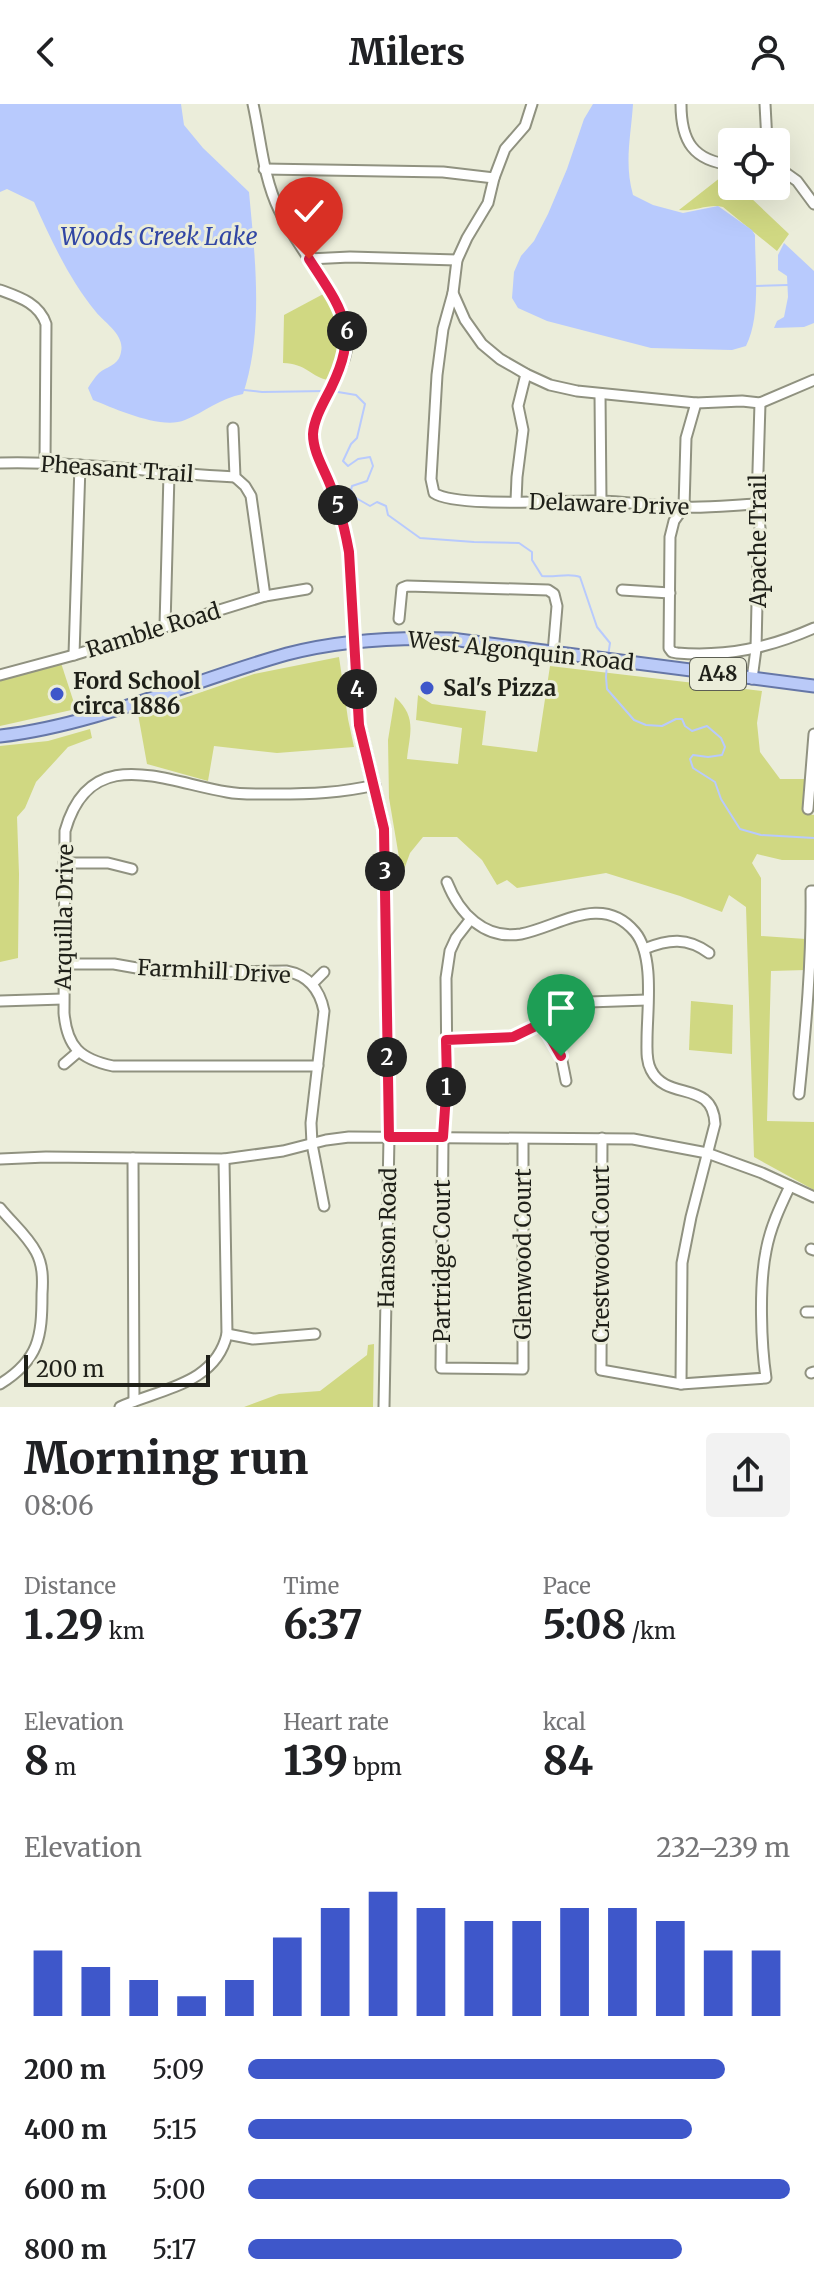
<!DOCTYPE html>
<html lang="en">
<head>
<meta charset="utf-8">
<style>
	:root { --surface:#fff; --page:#f2f2f2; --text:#202124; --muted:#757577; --accent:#3e57ca }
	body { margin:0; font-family:Merriweather,serif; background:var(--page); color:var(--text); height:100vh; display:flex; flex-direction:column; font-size:30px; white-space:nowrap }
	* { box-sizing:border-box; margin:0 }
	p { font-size:26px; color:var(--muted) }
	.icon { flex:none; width:44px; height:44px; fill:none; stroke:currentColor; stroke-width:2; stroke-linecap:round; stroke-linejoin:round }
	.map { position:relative; height:1303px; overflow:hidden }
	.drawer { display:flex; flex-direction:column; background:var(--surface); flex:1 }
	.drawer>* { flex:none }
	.buttons { position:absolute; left:718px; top:24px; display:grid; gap:16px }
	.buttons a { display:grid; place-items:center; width:72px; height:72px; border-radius:8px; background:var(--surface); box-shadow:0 8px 32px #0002; font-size:40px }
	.scale { position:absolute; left:24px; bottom:20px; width:186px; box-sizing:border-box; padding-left:8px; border:4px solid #1f2019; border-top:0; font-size:22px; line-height:28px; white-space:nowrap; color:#1f2019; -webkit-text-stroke:6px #ebedda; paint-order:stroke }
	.pin { position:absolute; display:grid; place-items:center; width:68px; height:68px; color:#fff; margin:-82px -34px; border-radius:50% 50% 50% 0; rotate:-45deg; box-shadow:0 0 8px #0007 }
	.pin .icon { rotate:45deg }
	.km { position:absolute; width:40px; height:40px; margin:-20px; border-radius:50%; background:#222; color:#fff; font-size:22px; line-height:40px; text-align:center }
	.round { display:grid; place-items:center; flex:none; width:84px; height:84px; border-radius:8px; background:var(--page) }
	.summary { display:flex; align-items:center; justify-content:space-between; height:136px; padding:0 24px }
	h1 { font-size:44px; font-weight:800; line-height:60px }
	.stats { display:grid; grid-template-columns:repeat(3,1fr); gap:12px; height:136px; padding:8px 24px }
	.stats div { display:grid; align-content:center }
	.stats b { font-size:40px; font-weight:800 }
	.stats small { font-size:22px; font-weight:400 }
	.stats p { font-size:22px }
	.chart { height:224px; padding:16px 24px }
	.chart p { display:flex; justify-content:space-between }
	.chart svg { width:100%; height:144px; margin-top:8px; stroke:var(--accent); stroke-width:6 }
	ul { padding:0 24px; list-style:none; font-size:26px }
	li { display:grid; grid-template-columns:128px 96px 1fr; align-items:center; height:60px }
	li i { height:20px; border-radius:10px; background:var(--accent) }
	header { display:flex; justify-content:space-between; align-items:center; height:104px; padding:0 24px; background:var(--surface); font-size:36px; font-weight:800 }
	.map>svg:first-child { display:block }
	.green { fill:#d0d882 }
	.water { fill:#b8cafd }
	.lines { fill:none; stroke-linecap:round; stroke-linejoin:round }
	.stream { stroke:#b8cafd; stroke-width:2 }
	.minor-casing { stroke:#909280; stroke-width:13 }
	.major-casing { stroke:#6677a7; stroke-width:15 }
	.minor { stroke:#fff; stroke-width:9 }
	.major { stroke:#bacaf8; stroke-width:11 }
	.route-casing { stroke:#fff; stroke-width:16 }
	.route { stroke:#e11d48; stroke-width:10 }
	.poi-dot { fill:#3e57ca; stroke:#ebedda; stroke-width:3 }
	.labels { text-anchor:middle; stroke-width:6; stroke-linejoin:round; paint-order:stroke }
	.shield { fill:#ebedda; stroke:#5c5e53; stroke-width:2 }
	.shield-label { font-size:20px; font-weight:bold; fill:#1f2019 }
	.street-label { font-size:22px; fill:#1f2019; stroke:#ebedda }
	.poi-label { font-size:22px; font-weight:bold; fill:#1f2019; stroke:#ebedda; text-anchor:start }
	.water-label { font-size:24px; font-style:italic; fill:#3146a4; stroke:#ebedda }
</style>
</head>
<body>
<header><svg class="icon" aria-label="back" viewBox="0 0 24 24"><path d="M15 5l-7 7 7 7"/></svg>Milers<svg class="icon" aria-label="person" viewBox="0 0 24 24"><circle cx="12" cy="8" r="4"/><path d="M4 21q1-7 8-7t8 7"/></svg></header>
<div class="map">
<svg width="814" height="1303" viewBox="0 0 814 1303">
	<rect width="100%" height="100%" fill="#ebedda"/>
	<g class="green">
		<path d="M730 66H732V82H762L750 93 789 130 777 147 723 103C709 99 694 108 679 106Z"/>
		<path d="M327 188C343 225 352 238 329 276 312 274 306 259 283 259L284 211Z"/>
		<path d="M339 553 348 615 354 643 277 649 214 642 208 677 147 660 138 610 254 570Z"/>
		<path d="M61 559 76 605 0 622V574Z"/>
		<path d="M550 562 762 587 757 619 760 648 780 675H805L803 709 814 711V756H782L757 750 752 759 761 774V832L806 835V866L771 867 767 1017 814 1018V1086L754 1053 746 803 729 791 722 808 680 792 606 769 517 784 507 776 497 781 482 756 457 733H423L410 749 402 771 389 694 388 636 395 593C417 613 410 628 407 655L458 660 462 624 416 616 418 591 432 600 486 607 482 641 537 648Z"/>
		<path d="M90 625 92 634 68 643 36 678 25 704 17 713 19 770 18 854 0 858V642L48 637Z"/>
		<path d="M691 897 733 901 732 950 689 946Z"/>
		<path d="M374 1240 373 1303H244L279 1290 320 1287 367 1251 368 1241Z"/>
	</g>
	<g class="water">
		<path d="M0 0H181L184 21 203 44 249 88C255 153 264 227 243 290 220 294 205 308 185 316 161 326 116 305 93 296L88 284C91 279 95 273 99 269 108 262 119 261 121 248 125 231 105 219 96 208 69 175 51 136 34 98L7 85 0 88Z"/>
		<path d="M593 0H633C631 32 624 59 633 91L653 101 683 109 718 102 752 126 755 131C755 164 761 213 746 242L732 246 651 244 547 217 518 204 512 194 514 168 521 152 534 137 548 110 567 65 584 15Z"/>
		<path d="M784 139 814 167V219L804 223 774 224 777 217 784 213 788 193 787 172 778 166V151Z"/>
	</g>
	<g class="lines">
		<g class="stream">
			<path d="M755 182 788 181"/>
			<path d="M244 286 262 288 326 287"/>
			<path d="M332 287 356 291 365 300 357 334 351 340 343 357 348 362 358 355 370 353 373 362 367 377 352 382 351 386 356 394 370 402 377 398 386 402 388 411 420 434 474 438 519 439 532 448V456L542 472C555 474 569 468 580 473L597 523 610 539 608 552"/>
			<path d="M607 559 606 573 607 585 634 616 646 621 662 622 676 615H682L685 622 692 627 707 622 721 634 725 643 722 651 708 653 693 651 690 655 693 664 715 678 721 695 740 725 761 731 814 734"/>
		</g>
		<defs>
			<g id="minor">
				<path d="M253 0C261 36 263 73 279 106 299 146 331 179 345 222 358 261 314 293 313 330 313 349 324 365 331 382 336 395 340 408 344 422 353 459 352 499 354 537"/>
				<path d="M532 0 525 22 505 45 494 74 488 99 467 134 457 156 453 189 465 216 482 240 500 255 526 270 550 281 577 287 696 299 742 297 760 299 814 276"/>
				<path d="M681 0C681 37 693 57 732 61"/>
				<path d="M765 0 767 38"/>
				<path d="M776 62 797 77 814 100"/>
				<path d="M264 65 443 68 494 74"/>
				<path d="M309 155 350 153 457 156"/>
				<path d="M0 186C19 193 39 199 46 220L45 358"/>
				<path d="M453 189 443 225 437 271 431 375 434 389C456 404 565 396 598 397 626 397 655 403 684 403 708 404 733 401 757 400"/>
				<path d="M600 290 601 397"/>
				<path d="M696 299 686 334 684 403 674 417 670 433 669 544 672 548 677 549C726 553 769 544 814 524"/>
				<path d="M233 324 235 373 245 382 251 392 265 492"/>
				<path d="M0 359C78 357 156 369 235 373"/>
				<path d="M516 397 517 373 523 326 518 302 526 270"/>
				<path d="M622 486 670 489"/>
				<path d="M399 515 402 484 407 482 548 486 554 490 557 502 553 549"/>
				<path d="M165 522 169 370"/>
				<path d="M74 551 80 361"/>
				<path d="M0 571 74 551 265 492 307 485"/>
				<path d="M752 575 756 545 758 452 761 432 757 400 760 299"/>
				<path d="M808 705 814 630"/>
				<path d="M64 759H108L132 765"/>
				<path d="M447 778C459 809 484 836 521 830 558 823 602 788 635 828 655 852 647 906 647 936 647 946 646 957 651 966 667 998 713 975 715 1020L691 1113 682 1159 681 1280"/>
				<path d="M470 816 456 834 450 847 446 874 447 976 443 1033 441 1264 523 1265V1035"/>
				<path d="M644 845C669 835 687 833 709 849"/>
				<path d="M65 860H114L165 869 286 867C308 871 320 886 324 907L311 1019 312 1040 324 1102"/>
				<path d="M312 880 324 868"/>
				<path d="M0 897 63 895"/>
				<path d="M542 919 561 952 566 977"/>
				<path d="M446 936 513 933 563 906 588 898 647 896"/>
				<path d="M64 960 78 948"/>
				<path d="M318 962H113C80 955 67 943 64 909L65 727C90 638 165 678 227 688 243 691 260 690 276 690 310 690 341 689 375 681"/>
				<path d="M799 990C806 922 812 856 811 787H814"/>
				<path d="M602 1034 601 1266 681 1280 766 1274C761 1240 759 1181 766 1147 770 1124 780 1103 790 1082"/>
				<path d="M133 1054 134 1297"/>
				<path d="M0 1055 46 1053 224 1055 283 1047 326 1036 349 1033 633 1035 707 1049 762 1069 814 1093"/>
				<path d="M0 1104C12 1119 27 1131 36 1148 43 1161 43 1175 42 1190 42 1233 39 1256 0 1280"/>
				<path d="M811 1145 814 1146"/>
				<path d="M806 1208H814"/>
				<path d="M227 1230 253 1235 315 1230"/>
				<path d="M811 1269 814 1268"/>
				<path d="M120 1303C160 1285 216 1280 227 1230L224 1055"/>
				<path d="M384 1303 389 1033"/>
			</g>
			<g id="major">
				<path d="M354 537 359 621 384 725 389 1033"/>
				<path d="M0 632C96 621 194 576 287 550 341 536 395 533 451 535L814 582"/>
			</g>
		</defs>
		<use href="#minor" class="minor-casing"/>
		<use href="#major" class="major-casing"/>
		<use href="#minor" class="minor"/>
		<use href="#major" class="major"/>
	</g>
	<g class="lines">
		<defs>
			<path id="route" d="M309 155C342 206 360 225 331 284 324 298 314 314 313 330 313 349 325 366 331 383 340 404 345 426 349 448L359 621 384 725 389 1033H443L447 976 446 936 513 933 542 919 561 952"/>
		</defs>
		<use href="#route" class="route-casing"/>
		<use href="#route" class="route"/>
	</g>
	<g class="poi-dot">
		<circle cx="427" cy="584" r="8"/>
		<circle cx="57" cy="590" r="8"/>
	</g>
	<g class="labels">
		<rect class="shield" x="690" y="554" width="56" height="32" rx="6"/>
		<g class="shield-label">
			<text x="718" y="577">A48</text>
		</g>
		<g class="street-label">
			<text transform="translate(117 365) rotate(4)" y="8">Pheasant Trail</text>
			<text transform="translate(609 400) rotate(2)" y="8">Delaware Drive</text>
			<text transform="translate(758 437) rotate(-90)" y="8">Apache Trail</text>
			<text transform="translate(153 526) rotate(-17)" y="8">Ramble Road</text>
			<text transform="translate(521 547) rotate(6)" y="8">West Algonquin Road</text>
			<text transform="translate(64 813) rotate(-89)" y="8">Arquilla Drive</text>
			<text transform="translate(214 867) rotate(3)" y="8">Farmhill Drive</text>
			<text transform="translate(387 1134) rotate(-89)" y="8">Hanson Road</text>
			<text transform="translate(523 1150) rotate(-90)" y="8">Glenwood Court</text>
			<text transform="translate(601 1150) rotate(-90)" y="8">Crestwood Court</text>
			<text transform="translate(442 1157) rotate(-90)" y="8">Partridge Court</text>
		</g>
		<g class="poi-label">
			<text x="73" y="585">Ford School<tspan x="73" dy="25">circa 1886</tspan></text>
			<text x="443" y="592">Sal's Pizza</text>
		</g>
		<g class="water-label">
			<text x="159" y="141">Woods Creek Lake</text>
		</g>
	</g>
</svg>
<div class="buttons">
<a><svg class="icon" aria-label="locate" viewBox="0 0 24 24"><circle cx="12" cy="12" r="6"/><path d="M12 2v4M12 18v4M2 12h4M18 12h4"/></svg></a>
</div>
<div class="scale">200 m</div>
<div class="pin" style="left:561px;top:952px;background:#1e9e55"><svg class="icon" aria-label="arrive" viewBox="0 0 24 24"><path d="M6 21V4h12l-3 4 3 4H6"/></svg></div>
<div class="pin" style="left:309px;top:155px;background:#d93025"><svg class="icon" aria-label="check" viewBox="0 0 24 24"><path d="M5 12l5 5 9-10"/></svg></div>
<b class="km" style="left:446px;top:983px">1</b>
<b class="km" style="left:387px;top:953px">2</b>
<b class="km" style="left:385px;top:767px">3</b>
<b class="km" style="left:357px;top:585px">4</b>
<b class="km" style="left:338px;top:401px">5</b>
<b class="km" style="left:347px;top:227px">6</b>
</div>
<section class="drawer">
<div class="summary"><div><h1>Morning run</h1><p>08:06</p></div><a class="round"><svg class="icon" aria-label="share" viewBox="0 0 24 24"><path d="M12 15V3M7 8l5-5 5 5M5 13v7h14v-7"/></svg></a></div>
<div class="stats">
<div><p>Distance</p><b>1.29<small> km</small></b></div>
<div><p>Time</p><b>6:37</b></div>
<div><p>Pace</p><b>5:08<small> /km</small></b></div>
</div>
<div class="stats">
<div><p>Elevation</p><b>8<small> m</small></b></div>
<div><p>Heart rate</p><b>139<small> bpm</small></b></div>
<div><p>kcal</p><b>84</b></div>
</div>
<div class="chart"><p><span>Elevation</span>232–239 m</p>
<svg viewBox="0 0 160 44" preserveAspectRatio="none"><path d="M5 44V24M15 44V29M25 44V33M35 44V38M45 44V33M55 44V20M65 44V11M75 44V6M85 44V11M95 44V15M105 44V15M115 44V11M125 44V11M135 44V15M145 44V24M155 44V24"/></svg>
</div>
<ul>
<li><b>200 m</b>5:09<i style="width:88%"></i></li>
<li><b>400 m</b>5:15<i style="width:82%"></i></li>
<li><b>600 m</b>5:00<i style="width:100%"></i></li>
<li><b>800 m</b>5:17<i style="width:80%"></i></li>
</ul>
</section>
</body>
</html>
